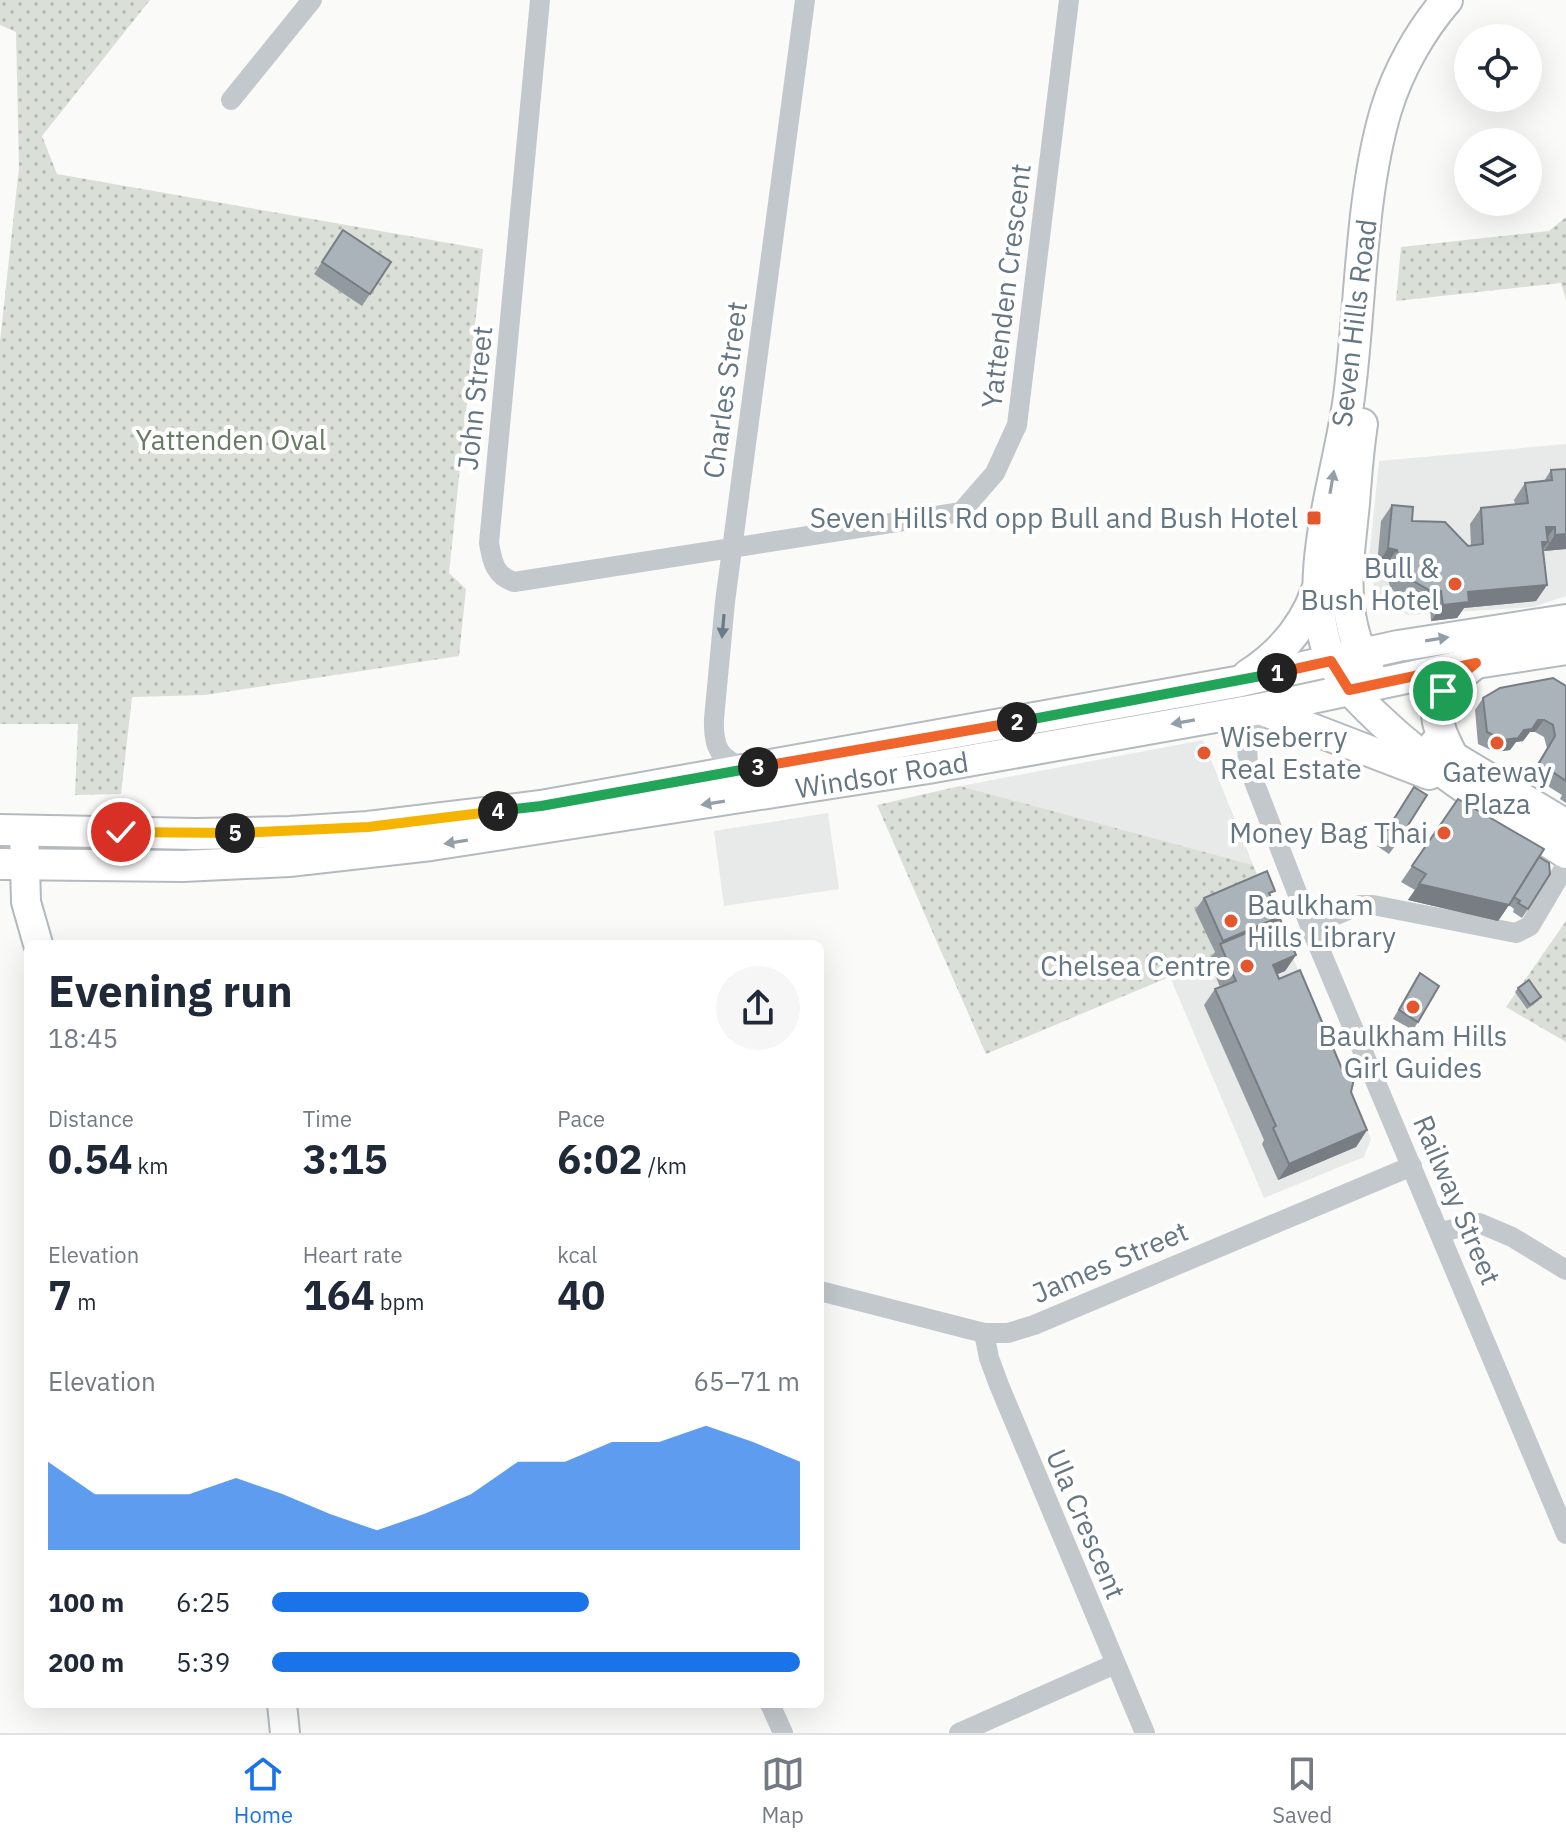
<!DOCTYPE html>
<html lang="en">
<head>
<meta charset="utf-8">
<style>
	:root { --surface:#fff; --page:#f6f6f7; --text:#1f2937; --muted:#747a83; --line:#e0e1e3; --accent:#1a73e8 }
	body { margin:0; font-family:"IBM Plex Sans",sans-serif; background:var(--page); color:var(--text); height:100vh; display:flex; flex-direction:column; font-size:30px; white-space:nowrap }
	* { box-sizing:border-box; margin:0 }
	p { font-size:26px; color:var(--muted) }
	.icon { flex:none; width:44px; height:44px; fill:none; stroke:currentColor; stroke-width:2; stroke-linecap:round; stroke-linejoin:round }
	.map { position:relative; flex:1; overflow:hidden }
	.drawer { position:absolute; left:24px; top:940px; width:800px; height:768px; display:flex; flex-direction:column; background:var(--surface); border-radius:12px; box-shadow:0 8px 32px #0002 }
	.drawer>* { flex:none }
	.tools { position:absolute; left:1454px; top:24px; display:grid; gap:16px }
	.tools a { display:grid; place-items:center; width:88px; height:88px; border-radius:50%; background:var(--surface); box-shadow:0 8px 32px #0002; font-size:40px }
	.pin { position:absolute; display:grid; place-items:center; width:68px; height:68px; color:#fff; margin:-34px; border:4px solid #fff; border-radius:50%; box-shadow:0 2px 8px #0007 }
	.km { position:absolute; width:40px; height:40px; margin:-20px; border-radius:50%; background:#222; color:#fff; font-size:22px; line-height:40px; text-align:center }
	.round { display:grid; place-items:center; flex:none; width:84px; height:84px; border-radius:42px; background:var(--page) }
	.overview { display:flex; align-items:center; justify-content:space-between; height:136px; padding:0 24px }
	h1 { font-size:44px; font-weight:700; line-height:60px }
	.metrics { display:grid; grid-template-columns:repeat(3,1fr); gap:12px; height:136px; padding:8px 24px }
	.metrics div { display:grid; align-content:center }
	.metrics b { font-size:40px; font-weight:700 }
	.metrics small { font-size:22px; font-weight:400 }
	.metrics p { font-size:22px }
	.chart { height:224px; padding:16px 24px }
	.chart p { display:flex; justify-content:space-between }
	.chart svg { width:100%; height:144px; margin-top:8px; fill:var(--accent); opacity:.7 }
	ul { padding:0 24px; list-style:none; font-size:26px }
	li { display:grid; grid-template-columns:128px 96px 1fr; align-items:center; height:60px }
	li i { height:20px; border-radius:10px; background:var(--accent) }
	.dock { display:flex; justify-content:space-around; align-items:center; height:112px; border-top:2px solid var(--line); background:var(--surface); font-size:22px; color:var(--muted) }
	.dock a { display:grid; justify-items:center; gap:4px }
	.dock .selected { color:var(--accent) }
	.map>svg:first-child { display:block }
	.built { fill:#e8e9e9 }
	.park { fill:url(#park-dots) }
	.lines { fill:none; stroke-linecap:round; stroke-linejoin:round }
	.secondary-casing { stroke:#b3babf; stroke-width:32 }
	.primary-casing { stroke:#b5babe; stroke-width:34 }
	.street { stroke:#c3c8cc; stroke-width:20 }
	.secondary { stroke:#fff; stroke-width:28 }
	.primary { stroke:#fff; stroke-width:30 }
	.wall { fill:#929a9f }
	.shaded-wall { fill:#777d82 }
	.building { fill:#aab3b9; stroke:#777d82; stroke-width:2 }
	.oneway { fill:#939fa8 }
	.oneway2 { fill:#6a7a87 }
	.split-1-casing { stroke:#fff; stroke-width:16 }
	.split-2-casing { stroke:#fff; stroke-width:16 }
	.split-3-casing { stroke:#fff; stroke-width:16 }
	.split-4-casing { stroke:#fff; stroke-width:16 }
	.split-5-casing { stroke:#fff; stroke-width:16 }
	.split-6-casing { stroke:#fff; stroke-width:16 }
	.split-1 { stroke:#f0652b; stroke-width:10 }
	.split-2 { stroke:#22a559; stroke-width:10 }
	.split-3 { stroke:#f0652b; stroke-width:10 }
	.split-4 { stroke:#22a559; stroke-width:10 }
	.split-5 { stroke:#f5b400; stroke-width:10 }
	.split-6 { stroke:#f5b400; stroke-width:10 }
	.poi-dot { fill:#e4572e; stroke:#fff; stroke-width:3 }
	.labels { text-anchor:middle; stroke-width:8; stroke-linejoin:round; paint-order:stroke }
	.street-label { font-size:28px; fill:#657683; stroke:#fff }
	.park-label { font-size:28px; fill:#687a64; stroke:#fff }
	.poi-label { font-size:28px; fill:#657683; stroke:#fff; text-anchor:end }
</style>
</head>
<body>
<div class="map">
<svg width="1566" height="1733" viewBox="0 0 1566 1733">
	<defs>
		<pattern id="park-dots" width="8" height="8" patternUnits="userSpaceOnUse" patternTransform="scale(2)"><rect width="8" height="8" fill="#dadfd7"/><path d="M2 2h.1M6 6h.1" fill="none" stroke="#b4b9b4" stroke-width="1.8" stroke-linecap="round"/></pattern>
	</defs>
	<rect width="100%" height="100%" fill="#fafaf8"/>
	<g class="built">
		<path d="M1566 444V596L1533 607 1407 615 1375 592 1369 559 1379 461Z"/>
		<path d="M1203 740 1253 865 960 786Z"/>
		<path d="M828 813 839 889 724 906 714 831Z"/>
		<path d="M1281 930 1371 1139 1364 1157 1264 1198 1170 977Z"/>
	</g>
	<g class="park">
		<path d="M0 0H150L42 136 57 174 483 249 449 573 466 589 459 656 205 695 132 697 121 794 75 795 78 724H0V341L19 168 16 32 0 25Z"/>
		<path d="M1566 217V300L1561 283 1396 301 1401 247 1549 231Z"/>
		<path d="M960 786 1253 865 1281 930 986 1054 877 805Z"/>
		<path d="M1566 921V1042L1506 1007Z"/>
	</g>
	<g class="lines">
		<defs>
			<g id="secondary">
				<path d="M24 830 26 902 38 944"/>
				<path d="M282 1704 285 1733"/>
			</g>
			<g id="primary">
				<path d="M1447 0C1420 31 1398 71 1386 110 1360 198 1361 305 1349 397 1339 475 1298 583 1331 659 1341 683 1361 702 1380 720 1436 773 1501 812 1566 853"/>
				<path d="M1362 424C1358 450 1356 476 1354 503 1348 565 1338 612 1369 671"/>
				<path d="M1248 675C1281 654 1304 627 1317 590"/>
				<path d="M1260 709 1429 774"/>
				<path d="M1435 744 1453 757 1566 825"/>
				<path d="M1453 757C1428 711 1431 698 1472 666"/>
				<path d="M0 830 196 834 290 832 368 827 541 806 1236 682 1398 646 1566 620"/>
				<path d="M0 864 183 866 289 861 431 845 928 768 1260 709 1476 663 1566 649"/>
			</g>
		</defs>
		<use href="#secondary" class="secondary-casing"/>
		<use href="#primary" class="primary-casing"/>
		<g class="street">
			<path d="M540 0 489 543C492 561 495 576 514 582L961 512 995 473 1017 425 1069 0"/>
			<path d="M231 100 312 0"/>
			<path d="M1260 709 1247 744 1248 766 1310 926 1566 1534"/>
			<path d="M747 769C719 759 713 748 714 719L725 602 805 0"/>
			<path d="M1310 926 1360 905H1373L1516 933 1530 926 1566 865"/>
			<path d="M1441 1232 1479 1223 1512 1237 1566 1270"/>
			<path d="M820 1291 984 1333H1008L1034 1325 1412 1166"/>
			<path d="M984 1333 989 1358 999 1385 1145 1733"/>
			<path d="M770 1704 783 1733"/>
			<path d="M959 1733 1115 1664"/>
		</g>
		<use href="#secondary" class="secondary"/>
		<use href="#primary" class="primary"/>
	</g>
	<g class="wall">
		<path d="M343 230 391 262 362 306 314 274Z"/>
		<path d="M1566 469V556V549L1544 551V548L1543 549 1547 585 1536 601 1464 608 1457 618 1431 621 1430 607 1417 606 1397 594 1390 587 1385 566 1377 565 1381 521 1392 505 1412 521 1468 546H1471L1470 524 1481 508 1515 504 1514 500 1525 483 1544 481 1551 470Z"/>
		<path d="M1566 686V803L1560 799 1562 795 1530 775 1547 748 1544 737 1535 732H1530L1523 741 1516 742 1510 750 1495 752 1478 744 1475 710 1483 698Z"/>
		<path d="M1409 795 1395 846 1389 854 1377 846Z"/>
		<path d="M1458 799 1539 857 1528 909 1522 918 1513 912 1514 909 1509 905 1498 921 1408 900 1415 890 1401 882Z"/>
		<path d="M1271 897 1276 920 1296 955 1285 971 1277 974 1351 1092 1367 1130 1356 1147 1278 1180 1262 1144 1264 1140 1204 1005 1215 989 1220 987 1209 960 1215 952 1195 910 1204 898Z"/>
		<path d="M1420 973 1418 1022 1413 1030 1393 1019Z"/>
		<path d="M1518 988 1541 997 1538 1001 1527 1009 1515 992Z"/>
	</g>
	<g class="shaded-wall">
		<path d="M1546 527H1555L1544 542H1548L1537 558Z"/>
		<path d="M1566 534V549L1544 551 1555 535Z"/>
		<path d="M1388 548 1397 550 1385 566 1377 565Z"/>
		<path d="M1547 585 1536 601 1464 608 1457 618 1431 621 1443 605 1468 592Z"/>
		<path d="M1429 590 1441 591 1430 607 1417 606Z"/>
		<path d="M1538 720H1544L1535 732H1530Z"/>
		<path d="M1532 729 1523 741 1516 742 1510 750 1495 752 1503 740 1524 730Z"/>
		<path d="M1419 884 1509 905 1498 921 1408 900Z"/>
		<path d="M1279 917 1270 929 1220 945 1223 941Z"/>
		<path d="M1296 955 1285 971 1262 981 1273 965Z"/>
		<path d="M1367 1130 1356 1147 1278 1180 1289 1164Z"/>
	</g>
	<g class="building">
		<path d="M343 230 391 262 370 294 322 262Z"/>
		<path d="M1566 469V534L1555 535V527H1546L1548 542H1542L1547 585 1468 592 1469 602 1443 605 1441 591 1429 590 1408 578 1401 570 1397 550 1388 548 1392 505 1413 507 1412 521 1445 522 1468 546 1483 544 1481 508 1528 503 1525 483 1552 480 1551 470Z"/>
		<path d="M1553 678 1566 686V781L1539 763 1555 736 1553 725 1544 720H1538L1532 729 1524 730 1518 738 1503 740 1487 732 1483 698 1500 688Z"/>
		<path d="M1414 787 1427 795 1395 846 1382 838Z"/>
		<path d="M1458 799 1544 849 1509 905 1419 884 1426 874 1412 866Z"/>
		<path d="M1539 857 1549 863 1550 874 1528 909 1518 903 1520 901 1514 897Z"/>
		<path d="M1267 871 1275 891 1269 893 1279 917 1223 941 1204 898Z"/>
		<path d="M1280 919 1296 955 1273 965 1279 979 1300 970 1342 1069 1347 1070 1354 1079 1351 1092 1367 1130 1289 1164 1273 1128 1276 1126 1215 989 1236 981 1220 944Z"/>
		<path d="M1420 973 1439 986 1418 1022 1399 1010Z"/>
		<path d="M1529 980 1541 997 1530 1005 1518 988Z"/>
	</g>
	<defs><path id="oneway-solid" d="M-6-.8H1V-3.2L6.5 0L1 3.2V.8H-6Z" transform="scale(2)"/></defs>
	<g class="oneway">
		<use href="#oneway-solid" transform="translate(1332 482) rotate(-80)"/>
		<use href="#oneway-solid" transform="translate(1437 639) rotate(-9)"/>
		<use href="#oneway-solid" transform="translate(1183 722) rotate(170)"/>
		<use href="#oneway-solid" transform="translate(713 803) rotate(171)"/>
		<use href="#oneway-solid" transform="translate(456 842) rotate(171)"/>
	</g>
	<use class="oneway2" href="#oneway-solid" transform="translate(723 626) rotate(95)"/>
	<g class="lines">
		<defs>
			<path id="split-1" d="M1277 673 1331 661 1349 690 1476 663 1443 691"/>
			<path id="split-2" d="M1017 722 1277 673"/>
			<path id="split-3" d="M758 767 1017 722"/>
			<path id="split-4" d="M498 811 541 806 758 767"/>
			<path id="split-5" d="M235 833 368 827 498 811"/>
			<path id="split-6" d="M121 832 235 833"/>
		</defs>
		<use href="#split-1" class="split-1-casing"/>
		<use href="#split-2" class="split-2-casing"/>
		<use href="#split-3" class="split-3-casing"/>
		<use href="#split-4" class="split-4-casing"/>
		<use href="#split-5" class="split-5-casing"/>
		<use href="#split-6" class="split-6-casing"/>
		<use href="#split-1" class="split-1"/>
		<use href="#split-2" class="split-2"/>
		<use href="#split-3" class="split-3"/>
		<use href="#split-4" class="split-4"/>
		<use href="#split-5" class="split-5"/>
		<use href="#split-6" class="split-6"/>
	</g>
	<g class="poi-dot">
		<rect x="1306" y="510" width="16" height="16" rx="4"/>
		<circle cx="1455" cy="584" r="8"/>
		<circle cx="1497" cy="743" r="8"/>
		<circle cx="1204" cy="753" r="8"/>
		<circle cx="1444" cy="833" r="8"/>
		<circle cx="1231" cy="921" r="8"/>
		<circle cx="1247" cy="966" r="8"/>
		<circle cx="1413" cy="1007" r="8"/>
	</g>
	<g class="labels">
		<g class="street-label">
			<text transform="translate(1006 286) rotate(-83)" y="10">Yattenden Crescent</text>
			<text transform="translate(1354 323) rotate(-83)" y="10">Seven Hills Road</text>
			<text transform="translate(725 390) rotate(-82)" y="10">Charles Street</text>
			<text transform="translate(475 398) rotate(-84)" y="10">John Street</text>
			<text transform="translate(882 775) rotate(-9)" y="10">Windsor Road</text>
			<text transform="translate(1457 1200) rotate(67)" y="10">Railway Street</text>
			<text transform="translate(1110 1262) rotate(-23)" y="10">James Street</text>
			<text transform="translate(1086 1524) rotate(67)" y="10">Ula Crescent</text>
		</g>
		<g class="park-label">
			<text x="231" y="450">Yattenden Oval</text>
		</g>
		<g class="poi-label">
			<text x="1298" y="528">Seven Hills Rd opp Bull and Bush Hotel</text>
			<text x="1439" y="578">Bull &amp;<tspan x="1439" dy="32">Bush Hotel</tspan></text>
			<text x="1220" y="747" text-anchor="start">Wiseberry<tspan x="1220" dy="32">Real Estate</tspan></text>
			<text x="1497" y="782" text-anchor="middle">Gateway<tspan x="1497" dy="32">Plaza</tspan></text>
			<text x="1428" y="843">Money Bag Thai</text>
			<text x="1247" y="915" text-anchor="start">Baulkham<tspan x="1247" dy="32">Hills Library</tspan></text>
			<text x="1231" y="976">Chelsea Centre</text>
			<text x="1413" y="1046" text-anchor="middle">Baulkham Hills<tspan x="1413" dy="32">Girl Guides</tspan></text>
		</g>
	</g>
</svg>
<div class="tools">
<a><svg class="icon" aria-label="locate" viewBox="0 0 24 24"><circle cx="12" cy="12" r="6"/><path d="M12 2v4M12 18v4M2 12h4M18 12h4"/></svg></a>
<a><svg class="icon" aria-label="layers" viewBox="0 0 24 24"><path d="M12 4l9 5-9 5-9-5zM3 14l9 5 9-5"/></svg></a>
</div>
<div class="pin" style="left:1443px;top:691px;background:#1e9e55"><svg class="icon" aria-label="arrive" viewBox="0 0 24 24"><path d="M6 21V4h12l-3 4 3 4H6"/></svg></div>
<div class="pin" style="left:121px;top:832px;background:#d93025"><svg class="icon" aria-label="check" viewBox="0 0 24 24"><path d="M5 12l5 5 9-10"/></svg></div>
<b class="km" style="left:1277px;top:673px">1</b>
<b class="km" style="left:1017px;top:722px">2</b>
<b class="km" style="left:758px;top:767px">3</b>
<b class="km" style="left:498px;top:811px">4</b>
<b class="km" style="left:235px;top:833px">5</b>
<section class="drawer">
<div class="overview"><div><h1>Evening run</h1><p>18:45</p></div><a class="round"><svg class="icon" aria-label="share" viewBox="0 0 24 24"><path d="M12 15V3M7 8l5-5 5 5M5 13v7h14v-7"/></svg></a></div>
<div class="metrics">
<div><p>Distance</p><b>0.54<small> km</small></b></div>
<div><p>Time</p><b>3:15</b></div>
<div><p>Pace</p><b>6:02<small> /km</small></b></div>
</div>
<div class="metrics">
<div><p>Elevation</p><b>7<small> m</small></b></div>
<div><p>Heart rate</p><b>164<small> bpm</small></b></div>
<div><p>kcal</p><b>40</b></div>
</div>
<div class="chart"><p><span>Elevation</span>65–71 m</p>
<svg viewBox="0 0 160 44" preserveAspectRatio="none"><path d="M0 44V17L10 27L20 27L30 27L40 22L50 27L60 33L70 38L80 33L90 27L100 17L110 17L120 11L130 11L140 6L150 11L160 17V44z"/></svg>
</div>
<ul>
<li><b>100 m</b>6:25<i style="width:60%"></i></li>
<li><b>200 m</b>5:39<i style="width:100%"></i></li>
</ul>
</section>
</div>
<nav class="dock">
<a class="selected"><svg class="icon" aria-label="home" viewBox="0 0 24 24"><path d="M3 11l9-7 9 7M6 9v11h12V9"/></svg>Home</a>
<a><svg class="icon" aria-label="map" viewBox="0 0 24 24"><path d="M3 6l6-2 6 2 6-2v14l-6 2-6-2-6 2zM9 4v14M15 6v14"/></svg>Map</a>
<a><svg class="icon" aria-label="saved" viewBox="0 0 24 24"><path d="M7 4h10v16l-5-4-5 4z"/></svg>Saved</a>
</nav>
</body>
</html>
